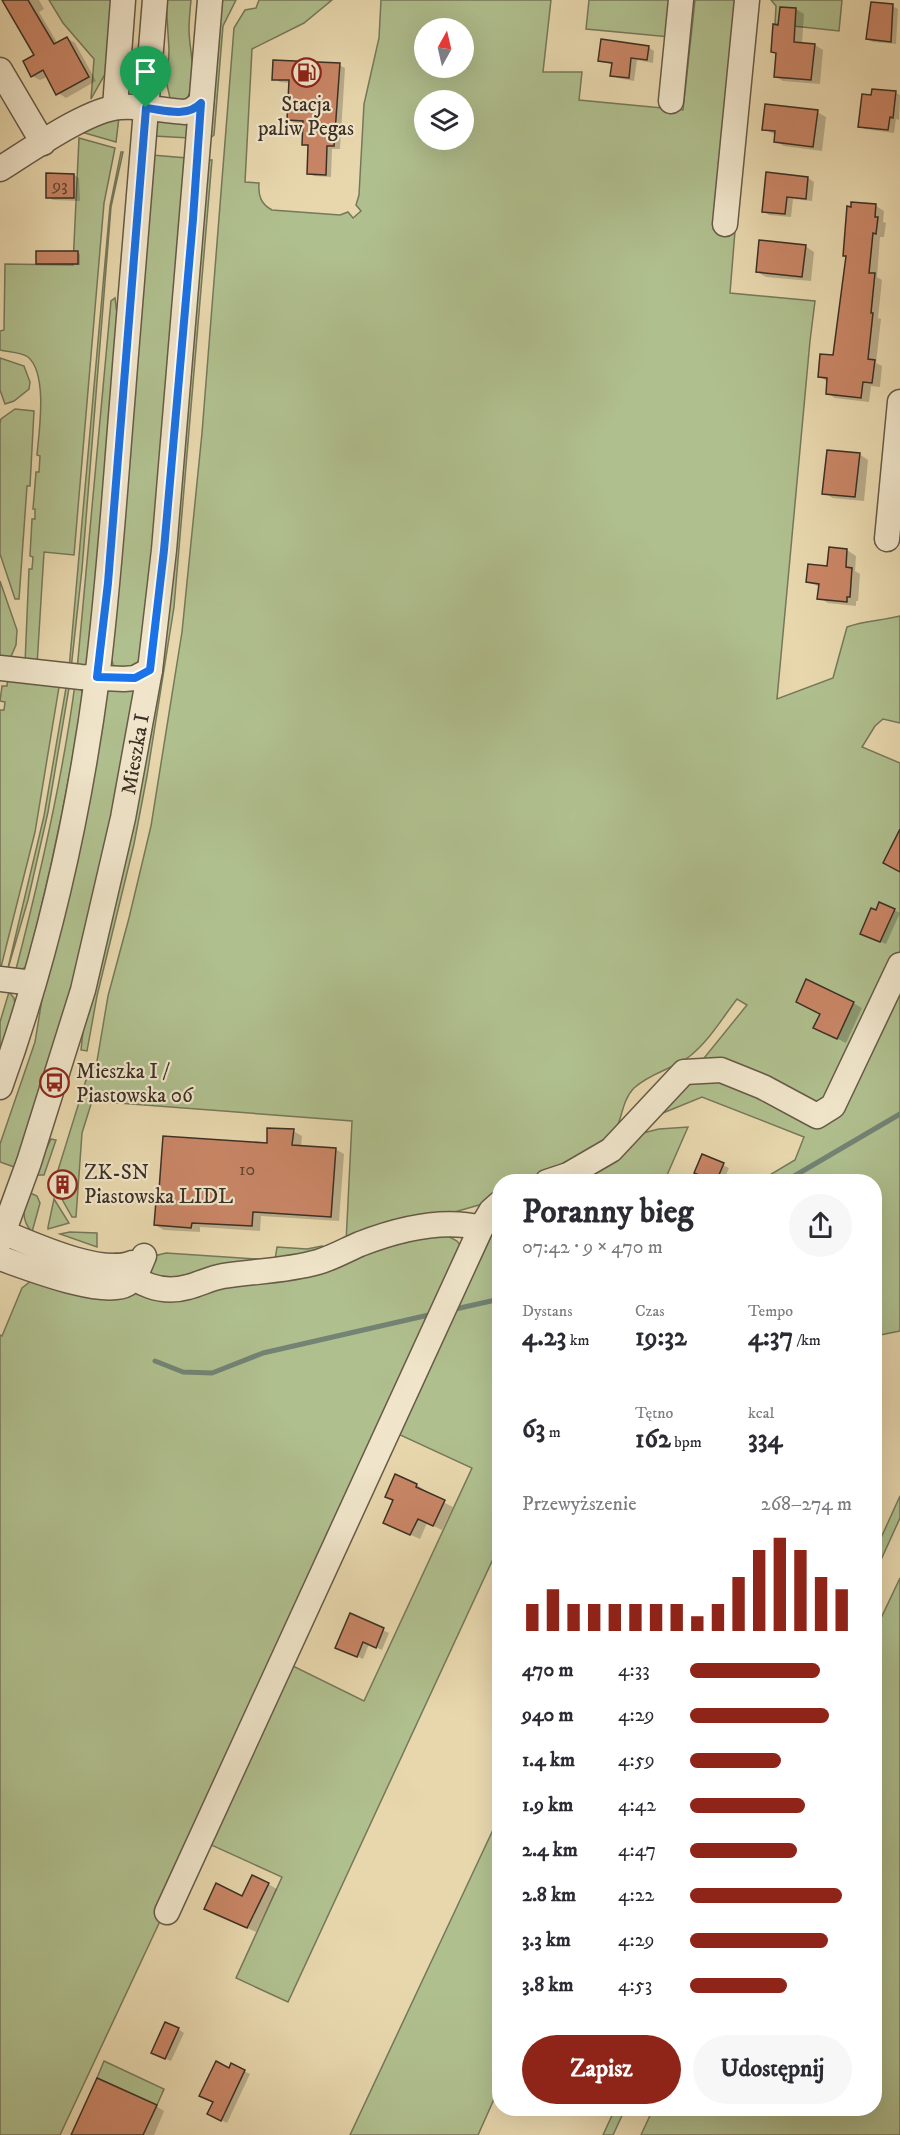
<!DOCTYPE html>
<html lang="pl">
<head>
<meta charset="utf-8">
<style>
	:root { --surface:#fff; --page:#f7f7f7; --text:#2b2b33; --muted:#7c7c81; --accent:#8f2418 }
	body { margin:0; font-family:"IM FELL DW Pica",serif; background:var(--page); color:var(--text); height:100vh; display:flex; flex-direction:column; font-size:22px; white-space:nowrap }
	* { box-sizing:border-box; margin:0 }
	p { font-size:20px; color:var(--muted) }
	.icon { flex:none; width:33px; height:33px; fill:none; stroke:currentColor; stroke-width:2; stroke-linecap:round; stroke-linejoin:round }
	.map { position:relative; flex:1; overflow:hidden }
	.details { position:absolute; left:492px; top:1174px; width:390px; height:942px; display:flex; flex-direction:column; background:var(--surface); border-radius:24px; box-shadow:0 6px 24px #0002 }
	.details>* { flex:none }
	.needle { width:39px; rotate:8deg }
	.fabs { position:absolute; left:414px; top:18px; display:grid; gap:12px }
	.fabs a { display:grid; place-items:center; width:60px; height:60px; border-radius:50%; background:var(--surface); box-shadow:0 6px 24px #0002; font-size:30px }
	.pin { position:absolute; display:grid; place-items:center; width:51px; height:51px; color:#fff; margin:-62px -26px; border-radius:50% 50% 50% 0; rotate:-45deg; box-shadow:0 0 6px #0007 }
	.pin .icon { rotate:45deg }
	.round { display:grid; place-items:center; flex:none; width:63px; height:63px; border-radius:32px; background:var(--page) }
	.summary { display:flex; align-items:center; justify-content:space-between; height:102px; padding:0 30px }
	h1 { font-size:33px; font-weight:800; line-height:45px }
	.stats { display:grid; grid-template-columns:repeat(3,1fr); gap:9px; height:102px; padding:6px 30px }
	.stats div { display:grid; align-content:center }
	.stats b { font-size:26px; font-weight:800 }
	.stats small { font-size:16px; font-weight:400 }
	.stats p { font-size:16px }
	.chart { height:168px; padding:12px 30px }
	.chart p { display:flex; justify-content:space-between }
	.chart svg { width:100%; height:108px; margin-top:6px; stroke:var(--accent); stroke-width:6 }
	.action { display:flex; gap:12px; margin-top:auto; padding:12px 30px }
	.action a { flex:1; height:69px; border-radius:36px; background:var(--accent); color:#fff; font-size:24px; font-weight:800; line-height:69px; text-align:center }
	.action a+a { background:var(--page); color:var(--text) }
	ul { padding:0 30px; list-style:none; font-size:20px }
	li { display:grid; grid-template-columns:96px 72px 1fr; align-items:center; height:45px }
	li i { height:15px; border-radius:8px; background:var(--accent) }
	.map>svg:first-child { display:block }
	.green { fill:#b0bf8e; stroke:#76785a; stroke-width:1.5; fill-rule:evenodd }
	.shadow { fill:#0003 }
	.lines { fill:none; stroke-linecap:round; stroke-linejoin:round }
	.stream { stroke:#738374; stroke-width:5 }
	.building { fill:#c98666; stroke:#3c3025; stroke-width:1.5 }
	.minor-casing { stroke:#675a47; stroke-width:27 }
	.minor { stroke:#f0e5ca; stroke-width:24 }
	.route-casing { stroke:#fff; stroke-width:12 }
	.route { stroke:#1a73e8; stroke-width:8 }
	.labels { text-anchor:middle; stroke-width:4.5; stroke-linejoin:round; paint-order:stroke }
	.number-label { font-size:18px; fill:#5f4635 }
	.poi-label { font-size:21px; fill:#3c3025; stroke:#f0e5ca; text-anchor:start }
	.street-label { font-size:21px; fill:#3c3025; stroke:#f0e5ca }
</style>
</head>
<body>
<div class="map">
<svg width="900" height="2135" viewBox="0 0 900 2135">
	<rect width="100%" height="100%" fill="#e8d7ad"/>
	<filter id="stains"><feTurbulence type="fractalNoise" baseFrequency=".00333" numOctaves="4"/><feColorMatrix values="0 0 0 0 .2 0 0 0 0 .09 0 0 0 0 .02 0 0 0 .5 -.17"/></filter>
	<radialGradient id="worn" r=".72"><stop offset=".6" stop-color="#630" stop-opacity="0"/><stop offset="1" stop-color="#630" stop-opacity=".3"/></radialGradient>
	<g class="green">
		<path d="M49 0H115L109 75 104 76 91 99 94 59 63 23Z"/>
		<path d="M166 0H191C190 10 189 20 189 29 189 52 200 83 185 101H173L170 98 167 85 169 50Z"/>
		<path d="M220 0H236L223 26 214 135 208 140Z"/>
		<path d="M259 0H332L304 23 252 49 245 182 259 183C258 196 261 204 272 210L340 215 348 212 353 218 361 211 356 205 359 195 364 104 379 38 381 0H551L543 72H582L579 100 683 110 695 0H741L720 230 735 231 730 293 815 301 810 341 777 699 833 678 847 627C866 620 881 621 900 616V723L883 719 875 726 862 747 900 763V1331L875 1336 874 1182H758L795 1160 804 1137 702 1097 658 1115 747 1005 737 999C723 1017 709 1041 690 1056 673 1069 650 1073 634 1088 621 1101 622 1123 612 1138 607 1147 544 1179 532 1182 522 1184 510 1182 500 1182L499 1197 479 1205 346 1243 352 1121 92 1101 82 1133 76 1217H72L58 1192V1185L54 1183 90 1067H96L108 996 129 918 151 826 182 632 202 433 234 28 245 10 256 8ZM424 28H464V68H424ZM424 100H464V140H424Z"/>
		<path d="M589 0H673L670 37 586 29Z"/>
		<path d="M771 0H842L839 31 775 24 776 6Z"/>
		<path d="M119 117 116 142 81 132Z"/>
		<path d="M156 122H187L189 124V138L154 136Z"/>
		<path d="M79 138 115 148 104 203 74 555 44 552 37 665 25 663 29 569H32L33 557 30 556 32 519H35V509H33L36 472H39L40 456 37 455C39 432 48 374 28 357 21 352 9 352 0 350V331L4 330 5 264 73 265Z"/>
		<path d="M121 152H123L111 207 82 569 71 669H69L110 206Z"/>
		<path d="M152 155 187 158 162 471 140 662 133 670 114 667 111 658Z"/>
		<path d="M207 160H212L174 607 147 776 134 844 97 996 87 1051 81 1050 84 1023 117 895Z"/>
		<path d="M115 298 118 322 92 626 87 665 77 670 111 301Z"/>
		<path d="M0 358 24 366 30 382 29 389 14 401 5 404 0 390Z"/>
		<path d="M15 409 34 411 30 486H27L19 599H15L0 554V423L1 419Z"/>
		<path d="M0 581 17 630 16 645 9 661 0 660Z"/>
		<path d="M8 675 60 681 35 832 0 971V710H4L5 702 0 701 2 686H7Z"/>
		<path d="M67 682H70L48 812 28 900 7 972 44 816Z"/>
		<path d="M75 684 79 685 83 694C69 786 50 877 26 967L15 973C40 877 62 782 75 684Z"/>
		<path d="M137 689 126 752 71 996 17 1168 0 1162V1144L35 1042 43 993 105 690Z"/>
		<path d="M9 992 14 998 15 1004 0 1055V1022Z"/>
		<path d="M688 1127 664 1182H565L639 1134 659 1129Z"/>
		<path d="M51 1139 56 1140 44 1175H34Z"/>
		<path d="M28 1192 37 1196 40 1203 32 1232C20 1219 24 1207 28 1192Z"/>
		<path d="M54 1199 69 1223 48 1229V1227Z"/>
		<path d="M499 1215V1546L288 2002 236 1978 282 1877 209 1844 293 1666 364 1701 472 1468 398 1434Z"/>
		<path d="M70 1232 97 1233V1247L60 1234Z"/>
		<path d="M448 1236 457 1241 462 1247 161 1919 60 2135H0V1335L2 1336 22 1288 31 1281 93 1292 403 1239Z"/>
		<path d="M322 1246 327 1249 307 1258 216 1266 195 1272 176 1281 147 1278 154 1256 166 1253 271 1260H275L277 1247 307 1249Z"/>
		<path d="M900 1496V1518L875 1573V1551Z"/>
		<path d="M900 1578V2135H641L653 2109H874V1633Z"/>
		<path d="M499 1817V2088L478 2135H350Z"/>
		<path d="M104 2061 164 2089 157 2105 97 2078Z"/>
		<path d="M615 2109H625L613 2135H603Z"/>
	</g>
	<g class="shadow">
		<path d="M13 0H39L44 9 39 12 58 44 67 38 75 43 96 81 66 98 58 93 47 77 40 80 32 76 36 56Z"/>
		<path d="M892 6 898 9 896 44 873 42 867 39Z"/>
		<path d="M796 9 804 14 802 44 815 45 823 50 820 84 783 81 775 76 777 54 772 52 780 27Z"/>
		<path d="M648 47 654 51 653 63 637 60 634 81 618 78 612 75 613 65 600 60Z"/>
		<path d="M339 65 345 68 340 149H332L331 177 314 176 308 173 310 147 304 144 305 123H294L288 119 290 83 280 82 274 79Z"/>
		<path d="M873 90 896 93 900 95 899 120 896 119 894 133 865 129 860 126 873 97Z"/>
		<path d="M817 112 826 117 822 151 784 146 775 141 776 135 764 129Z"/>
		<path d="M767 174 808 178 814 182 812 201 793 199 791 217 769 215 763 211Z"/>
		<path d="M74 175 79 178 80 201 53 200 48 197Z"/>
		<path d="M876 206 884 211 883 222 886 223 884 237H880L877 277 882 280 878 318 881 319 876 363 882 366 880 387 871 386 869 402 835 398 827 393 828 382 819 376 834 357 848 257 844 255Z"/>
		<path d="M805 246 814 252 811 281 766 277 757 272Z"/>
		<path d="M78 253 80 254V265L37 263Z"/>
		<path d="M859 454 868 460 864 501 833 498 824 493Z"/>
		<path d="M830 549 847 550 856 556 855 571 860 574 858 601H856V606L828 603 819 598 820 587 808 582 829 568Z"/>
		<path d="M894 910 900 913 886 944 867 936 876 912Z"/>
		<path d="M853 1003 862 1008 846 1043 824 1032Z"/>
		<path d="M293 1131 302 1136 301 1147 335 1149 344 1154 339 1221 261 1216 260 1231 200 1227V1232L164 1230 155 1225 268 1145Z"/>
		<path d="M723 1165 729 1168 723 1182H697L700 1175Z"/>
		<path d="M396 1476 417 1485 426 1491 425 1493 453 1507 442 1530 427 1523 420 1539 393 1527Z"/>
		<path d="M351 1615 389 1633 382 1650 369 1644 363 1659 343 1650Z"/>
		<path d="M268 1884 277 1889 256 1932 214 1913Z"/>
		<path d="M178 2029 184 2033 171 2061 158 2056Z"/>
		<path d="M229 2070 244 2071 250 2074 227 2123 215 2117Z"/>
		<path d="M156 2106 164 2111 154 2135H72Z"/>
	</g>
	<g class="lines">
		<g class="stream">
			<path d="M784 1182 900 1114"/>
			<path d="M451 1310 500 1299"/>
			<path d="M155 1361 183 1372 212 1373 263 1353 433 1314"/>
		</g>
	</g>
	<g class="building">
		<path d="M2 0H28L54 44 67 37 89 77 56 95 43 70 31 77 23 61 34 55Z"/>
		<path d="M871 2 893 4 891 42 866 39Z"/>
		<path d="M780 7 796 8 794 42 815 44 811 80 774 77 776 53 771 52 773 24 778 25Z"/>
		<path d="M601 39 649 46 647 60 631 58 629 78 610 76 612 63 598 61Z"/>
		<path d="M273 60 340 63 334 146H327L326 175 307 174 308 145H302L303 121 287 120 289 80H272Z"/>
		<path d="M872 89 896 91 893 118 890 117 888 130 858 127 862 94 871 95Z"/>
		<path d="M765 104 818 110 813 147 774 142 775 131 762 130Z"/>
		<path d="M766 172 808 177 806 199 787 197 785 214 762 212Z"/>
		<path d="M46 173 74 174V198H46Z"/>
		<path d="M851 202 876 204 875 217H878L876 234 873 233 869 273H875L871 313H873L868 359 875 360 872 383 863 382 861 398 826 394 827 378 818 377 820 354 833 355 846 256H843L847 206 851 207Z"/>
		<path d="M759 240 806 245 802 277 756 272Z"/>
		<rect x="36" y="251" width="42" height="13"/>
		<path d="M827 450 860 453 855 497 822 494Z"/>
		<path d="M829 547 847 549 846 567 852 568 850 597H847V602L817 599 819 584 806 582 808 564 827 566Z"/>
		<path d="M900 829V872L883 863Z"/>
		<path d="M879 902 895 909 880 942 860 934 871 908 876 910Z"/>
		<path d="M806 979 854 1002 837 1039 813 1028 820 1014 796 1002Z"/>
		<path d="M267 1128 294 1129 292 1145 336 1148 331 1217 253 1212 252 1226 192 1223 191 1228 154 1225 157 1189 159 1190 163 1136 267 1143Z"/>
		<path d="M702 1154 724 1163 716 1182H696L699 1175 694 1173Z"/>
		<path d="M395 1474 417 1484 416 1487 445 1500 433 1526 418 1519 410 1535 383 1523 393 1500 385 1497Z"/>
		<path d="M350 1613 384 1628 376 1648 363 1642 357 1657 335 1648Z"/>
		<path d="M252 1875 269 1883 247 1928 204 1909 216 1883 242 1896Z"/>
		<path d="M165 2022 179 2028 165 2059 151 2053Z"/>
		<path d="M216 2061 229 2068 231 2063 245 2070 221 2121 207 2114 213 2102 199 2096Z"/>
		<path d="M97 2078 157 2105 143 2135H71Z"/>
	</g>
	<g class="lines">
		<defs>
			<g id="minor">
				<path d="M0 70 43 143"/>
				<path d="M671 101 681 0"/>
				<path d="M115 107 123 0"/>
				<path d="M0 169C29 151 88 109 120 107 142 105 164 111 185 112L192 110 201 103"/>
				<path d="M725 224 747 0"/>
				<path d="M887 539 900 402"/>
				<path d="M0 668 81 677 124 679 135 678 150 670"/>
				<path d="M0 979 33 983"/>
				<path d="M0 1087C47 957 79 814 97 678 109 583 115 487 123 392 133 261 144 130 155 0"/>
				<path d="M547 1182 568 1175 611 1150 684 1072 721 1070 763 1087 817 1116 833 1106 900 965"/>
				<path d="M0 1231C32 1244 100 1276 132 1263"/>
				<path d="M0 1241 29 1162 83 990 123 818 150 670 164 550 210 0"/>
				<path d="M0 1258C26 1267 104 1298 127 1284 136 1278 140 1265 144 1256"/>
				<path d="M117 1266C138 1283 160 1295 188 1287 200 1284 211 1278 223 1276 255 1271 286 1271 318 1262 332 1258 346 1250 360 1244 396 1230 442 1218 481 1228"/>
				<path d="M167 1912 481 1228 491 1211 500 1203"/>
			</g>
		</defs>
		<use href="#minor" class="minor-casing"/>
		<use href="#minor" class="minor"/>
	</g>
	<g class="lines">
		<defs>
			<path id="route" d="M201 103 193 219 164 550 150 670 135 678 97 677 108 583 146 108C165 110 187 118 201 103Z"/>
		</defs>
		<use href="#route" class="route-casing"/>
		<use href="#route" class="route"/>
	</g>
	<defs>
		<symbol id="fuel-ring" viewBox="-11 -11 22 22"><circle r="9.5" fill="#f0e5ca" stroke="#8f2418" stroke-width="1.5"/><path d="M-5.5-6h7V0h2V4h1.3V-2.5L3-4.5l.8-.8L6-3V5H2.5V1h-1V6h-7ZM-4.2-4.7v3.2H.2V-4.7Z" fill="#8f2418"/></symbol>
		<symbol id="bus-ring" viewBox="-11 -11 22 22"><circle r="9.5" fill="#f0e5ca" stroke="#8f2418" stroke-width="1.5"/><path d="M-5-6H5V4H4V6H2V4H-2V6H-4V4H-5ZM-3.5-4V0h7V-4ZM-3.5 1.2v1.5H-2V1.2ZM2 1.2v1.5H3.5V1.2Z" fill="#8f2418"/></symbol>
		<symbol id="building-ring" viewBox="-11 -11 22 22"><circle r="9.5" fill="#f0e5ca" stroke="#8f2418" stroke-width="1.5"/><path d="M-4-6H4V6H1V3H-1V6H-4ZM-2.5-4.3h1.7v1.8h-1.7ZM.8-4.3h1.7v1.8H.8ZM-2.5-1h1.7V.8h-1.7ZM.8-1h1.7V.8H.8Z" fill="#8f2418"/></symbol>
	</defs>
	<g fill-rule="evenodd">
		<use href="#fuel-ring" x="290" y="56" width="33" height="33"/>
		<use href="#bus-ring" x="38" y="1066" width="33" height="33"/>
		<use href="#building-ring" x="46" y="1168" width="33" height="33"/>
	</g>
	<g class="labels">
		<g class="number-label">
			<text x="60" y="191">93</text>
			<text x="247" y="1175">10</text>
		</g>
		<g class="poi-label">
			<text x="306" y="111" text-anchor="middle">Stacja<tspan x="306" dy="24">paliw Pegas</tspan></text>
			<text x="76" y="1078">Mieszka I /<tspan x="76" dy="24">Piastowska 06</tspan></text>
			<text x="84" y="1179">ZK-SN<tspan x="84" dy="24">Piastowska LIDL</tspan></text>
		</g>
		<g class="street-label">
			<text transform="translate(135 754) rotate(-80)" y="7">Mieszka I</text>
		</g>
	</g>
	<rect width="100%" height="100%" filter="url(#stains)"/>
	<rect width="100%" height="100%" fill="url(#worn)"/>
</svg>
<div class="fabs">
<a><svg class="needle" viewBox="-14 -14 28 28"><path d="M0-13l5 13h-10z" fill="#e53935"/><path d="M0 13l5-13h-10z" fill="#7c7c81"/></svg></a>
<a><svg class="icon" aria-label="layers" viewBox="0 0 24 24"><path d="M12 4l9 5-9 5-9-5zM3 14l9 5 9-5"/></svg></a>
</div>
<div class="pin" style="left:146px;top:108px;background:#1e9e55"><svg class="icon" aria-label="arrive" viewBox="0 0 24 24"><path d="M6 21V4h12l-3 4 3 4H6"/></svg></div>
<section class="details">
<div class="summary"><div><h1>Poranny bieg</h1><p>07:42 · 9 × 470 m</p></div><a class="round"><svg class="icon" aria-label="share" viewBox="0 0 24 24"><path d="M12 15V3M7 8l5-5 5 5M5 13v7h14v-7"/></svg></a></div>
<div class="stats">
<div><p>Dystans</p><b>4.23<small> km</small></b></div>
<div><p>Czas</p><b>19:32</b></div>
<div><p>Tempo</p><b>4:37<small> /km</small></b></div>
</div>
<div class="stats">
<div><b>63<small> m</small></b></div>
<div><p>Tętno</p><b>162<small> bpm</small></b></div>
<div><p>kcal</p><b>334</b></div>
</div>
<div class="chart"><p><span>Przewyższenie</span>268–274 m</p>
<svg viewBox="0 0 160 44" preserveAspectRatio="none"><path d="M5 44V33M15 44V27M25 44V33M35 44V33M45 44V33M55 44V33M65 44V33M75 44V33M85 44V38M95 44V33M105 44V22M115 44V11M125 44V6M135 44V11M145 44V22M155 44V27"/></svg>
</div>
<ul>
<li><b>470 m</b>4:33<i style="width:80%"></i></li>
<li><b>940 m</b>4:29<i style="width:86%"></i></li>
<li><b>1.4 km</b>4:59<i style="width:56%"></i></li>
<li><b>1.9 km</b>4:42<i style="width:71%"></i></li>
<li><b>2.4 km</b>4:47<i style="width:66%"></i></li>
<li><b>2.8 km</b>4:22<i style="width:94%"></i></li>
<li><b>3.3 km</b>4:29<i style="width:85%"></i></li>
<li><b>3.8 km</b>4:53<i style="width:60%"></i></li>
</ul>
<div class="action"><a>Zapisz</a><a>Udostępnij</a></div>
</section>
</div>
</body>
</html>
